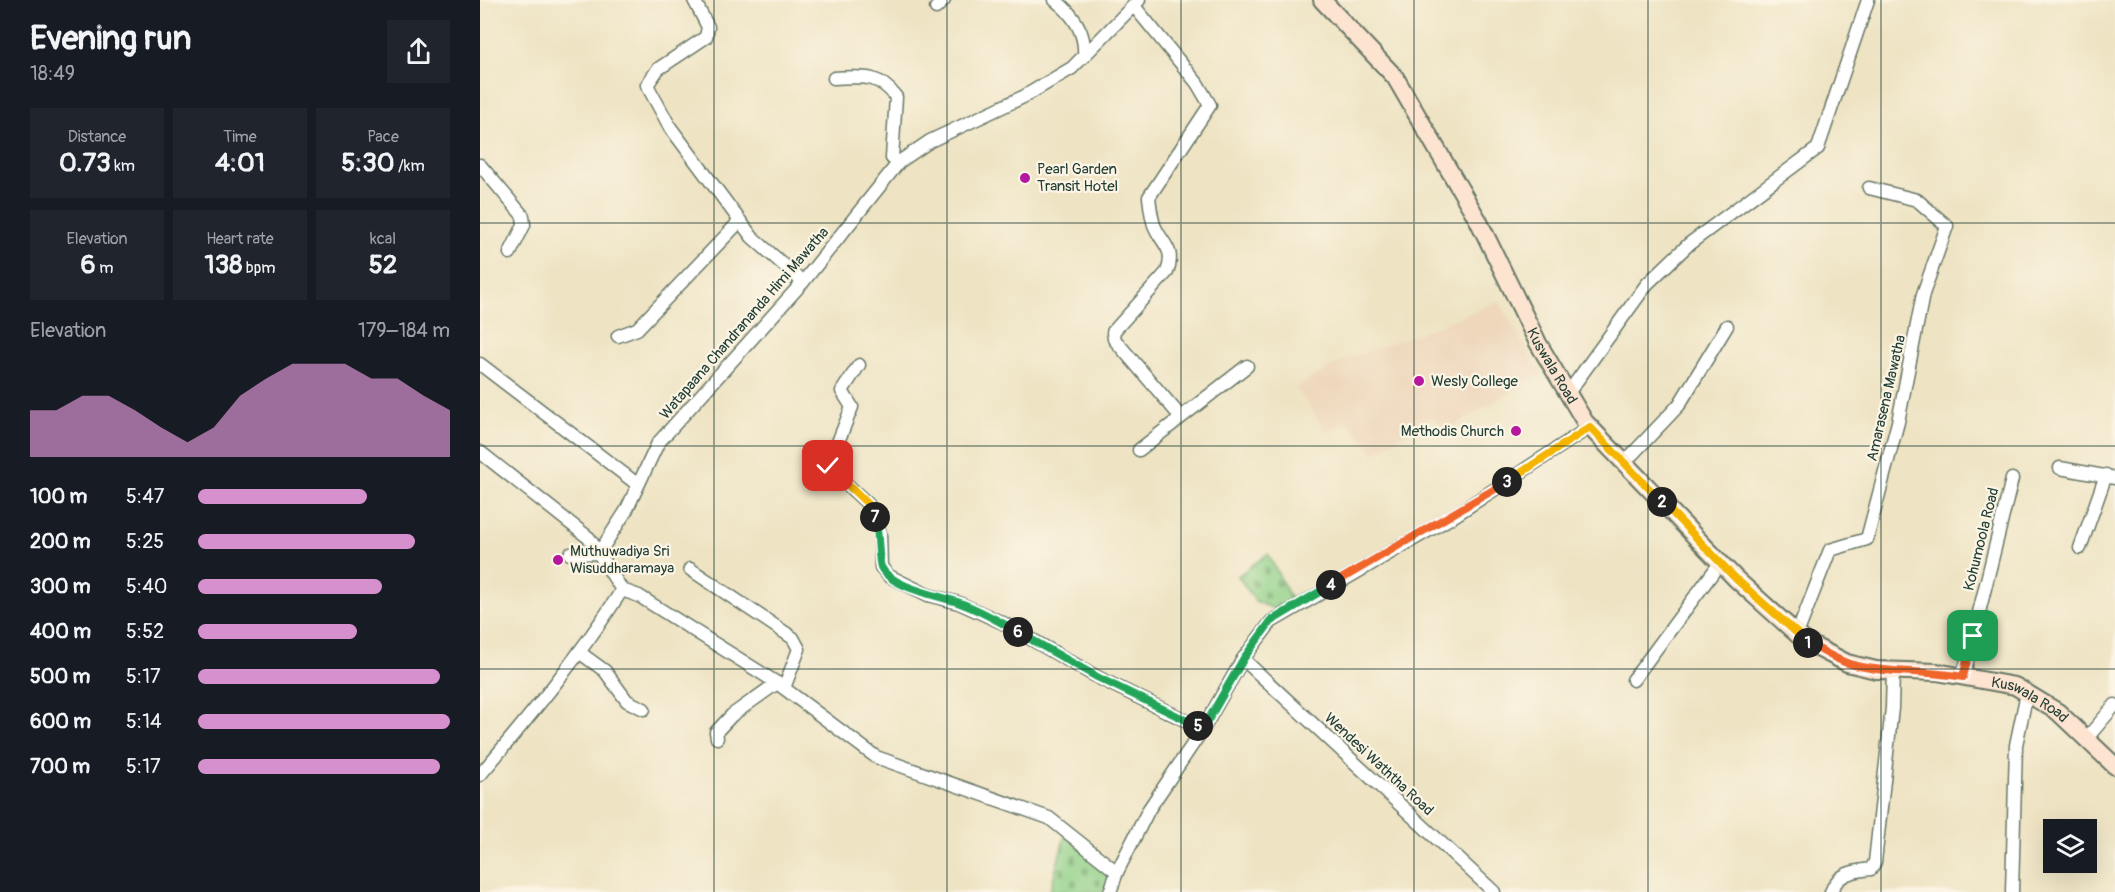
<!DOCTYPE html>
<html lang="en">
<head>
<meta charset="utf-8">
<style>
	:root { --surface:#171b24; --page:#20242c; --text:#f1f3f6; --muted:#9ea1a6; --accent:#d690ce }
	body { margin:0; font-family:Pangolin,sans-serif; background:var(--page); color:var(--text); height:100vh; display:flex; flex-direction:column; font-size:22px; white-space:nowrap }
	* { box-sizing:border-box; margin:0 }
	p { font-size:20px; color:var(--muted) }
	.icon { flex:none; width:33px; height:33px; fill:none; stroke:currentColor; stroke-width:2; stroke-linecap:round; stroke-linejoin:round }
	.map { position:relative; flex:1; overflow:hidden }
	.sheet { display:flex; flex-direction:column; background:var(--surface); width:480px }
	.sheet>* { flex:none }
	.fabs { position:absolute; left:1563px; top:819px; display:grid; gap:12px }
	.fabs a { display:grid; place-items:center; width:54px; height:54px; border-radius:0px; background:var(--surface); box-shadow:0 6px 24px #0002; font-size:30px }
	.pin { position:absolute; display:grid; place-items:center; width:51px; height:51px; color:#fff; margin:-26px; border-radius:12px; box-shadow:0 3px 9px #0006 }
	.km { position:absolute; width:30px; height:30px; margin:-15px; border-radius:50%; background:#222; color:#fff; font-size:16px; line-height:30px; text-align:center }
	.round { display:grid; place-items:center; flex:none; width:63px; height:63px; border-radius:0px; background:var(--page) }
	.headline { display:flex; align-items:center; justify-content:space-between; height:102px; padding:0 30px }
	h1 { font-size:33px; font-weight:800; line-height:45px }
	.metrics { display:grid; grid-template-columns:repeat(3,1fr); gap:9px; height:102px; padding:6px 30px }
	.metrics div { display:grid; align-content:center; border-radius:0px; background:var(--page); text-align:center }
	.metrics b { font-size:26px; font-weight:800 }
	.metrics small { font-size:16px; font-weight:400 }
	.metrics p { font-size:16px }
	.chart { height:168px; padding:12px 30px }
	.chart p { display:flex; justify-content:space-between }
	.chart svg { width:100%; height:108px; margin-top:6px; fill:var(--accent); opacity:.7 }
	ul { padding:0 30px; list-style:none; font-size:20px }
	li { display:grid; grid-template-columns:96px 72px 1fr; align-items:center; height:45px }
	li i { height:15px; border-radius:8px; background:var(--accent) }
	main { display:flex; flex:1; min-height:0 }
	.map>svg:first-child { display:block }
	.built { fill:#eed7bb }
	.cemetery { fill:url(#cemetery-stones); stroke:#57865e; stroke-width:1.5 }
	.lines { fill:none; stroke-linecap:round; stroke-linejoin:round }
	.street-casing { stroke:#677766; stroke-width:15 }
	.secondary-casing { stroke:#677766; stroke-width:20 }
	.street { stroke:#fff; stroke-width:12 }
	.secondary { stroke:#fde4d0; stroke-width:16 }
	.split-1-casing { stroke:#fff; stroke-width:12 }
	.split-2-casing { stroke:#fff; stroke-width:12 }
	.split-3-casing { stroke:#fff; stroke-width:12 }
	.split-4-casing { stroke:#fff; stroke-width:12 }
	.split-5-casing { stroke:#fff; stroke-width:12 }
	.split-6-casing { stroke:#fff; stroke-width:12 }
	.split-7-casing { stroke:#fff; stroke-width:12 }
	.split-8-casing { stroke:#fff; stroke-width:12 }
	.split-1 { stroke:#f0652b; stroke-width:8 }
	.split-2 { stroke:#f5b400; stroke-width:8 }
	.split-3 { stroke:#f5b400; stroke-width:8 }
	.split-4 { stroke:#f0652b; stroke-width:8 }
	.split-5 { stroke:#22a559; stroke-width:8 }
	.split-6 { stroke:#22a559; stroke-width:8 }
	.split-7 { stroke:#22a559; stroke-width:8 }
	.split-8 { stroke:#f5b400; stroke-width:8 }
	.grid { fill:none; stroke:#1f3d34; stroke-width:1.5; stroke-opacity:0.55 }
	.poi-dot { fill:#b5179e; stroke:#fcf5e5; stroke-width:2 }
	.labels { text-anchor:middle; stroke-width:4.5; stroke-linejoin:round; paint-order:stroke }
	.poi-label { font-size:15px; fill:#1f3d34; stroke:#fcf5e5; text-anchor:start }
	.street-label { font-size:15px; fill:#1f3d34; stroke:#fcf5e5 }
</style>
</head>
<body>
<main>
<section class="sheet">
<div class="headline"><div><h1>Evening run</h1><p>18:49</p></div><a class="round"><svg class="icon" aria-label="share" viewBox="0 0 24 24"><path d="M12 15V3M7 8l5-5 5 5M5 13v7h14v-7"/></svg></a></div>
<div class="metrics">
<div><p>Distance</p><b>0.73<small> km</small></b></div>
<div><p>Time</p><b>4:01</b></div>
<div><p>Pace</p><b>5:30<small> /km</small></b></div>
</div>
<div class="metrics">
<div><p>Elevation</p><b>6<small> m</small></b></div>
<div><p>Heart rate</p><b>138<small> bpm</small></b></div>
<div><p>kcal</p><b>52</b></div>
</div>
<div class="chart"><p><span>Elevation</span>179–184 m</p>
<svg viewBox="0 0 160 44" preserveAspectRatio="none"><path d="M0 44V25L10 25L20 19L30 19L40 25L50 32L60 38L70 32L80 19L90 12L100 6L110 6L120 6L130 12L140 12L150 19L160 25V44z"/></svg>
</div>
<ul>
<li><b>100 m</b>5:47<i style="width:67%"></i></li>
<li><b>200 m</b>5:25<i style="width:86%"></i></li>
<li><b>300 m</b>5:40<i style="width:73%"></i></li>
<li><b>400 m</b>5:52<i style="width:63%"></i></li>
<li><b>500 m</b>5:17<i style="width:96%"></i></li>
<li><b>600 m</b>5:14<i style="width:100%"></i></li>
<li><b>700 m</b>5:17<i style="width:96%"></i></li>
</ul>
</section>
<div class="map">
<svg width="1635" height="892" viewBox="0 0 1635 892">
	<defs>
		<pattern id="cemetery-stones" width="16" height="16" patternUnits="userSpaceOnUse" patternTransform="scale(1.5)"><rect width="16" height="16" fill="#8fd087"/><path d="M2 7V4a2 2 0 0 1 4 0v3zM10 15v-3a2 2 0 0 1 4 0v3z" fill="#74aa6f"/></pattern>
	</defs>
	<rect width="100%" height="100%" fill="#fcf5e5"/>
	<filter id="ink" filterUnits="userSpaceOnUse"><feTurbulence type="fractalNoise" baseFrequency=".0167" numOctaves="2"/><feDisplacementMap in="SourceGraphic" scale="12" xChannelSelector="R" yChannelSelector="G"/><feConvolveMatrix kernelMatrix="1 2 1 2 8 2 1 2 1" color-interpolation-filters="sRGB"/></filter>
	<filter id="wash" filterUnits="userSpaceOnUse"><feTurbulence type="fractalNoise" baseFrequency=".008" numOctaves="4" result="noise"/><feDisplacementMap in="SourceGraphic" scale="24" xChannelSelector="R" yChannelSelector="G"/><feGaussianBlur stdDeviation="1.35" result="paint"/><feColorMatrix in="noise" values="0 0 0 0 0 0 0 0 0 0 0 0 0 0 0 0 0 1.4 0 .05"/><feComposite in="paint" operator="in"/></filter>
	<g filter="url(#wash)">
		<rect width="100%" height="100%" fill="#eee3c3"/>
		<path class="built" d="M1019 301 1060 374 967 430 952 417 894 453 867 421 847 433 816 387 866 359 943 332Z"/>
		<g class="cemetery">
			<path d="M788 554 813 603 799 611 775 601 758 576Z"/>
			<path d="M585 835 630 873 624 892H570Z"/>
		</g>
	</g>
	<g filter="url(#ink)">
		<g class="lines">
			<defs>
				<g id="street">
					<path d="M214 0 228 27 226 37 178 69 167 85 190 127 272 237 323 282"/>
					<path d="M575 0C593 14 606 33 604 56"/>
					<path d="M654 6 717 83 730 105 669 197C670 205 671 216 674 225 682 245 696 248 687 272L633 332 634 339 700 416"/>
					<path d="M456 8 464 0"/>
					<path d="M354 78C382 77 398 73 416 97L412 158 419 162"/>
					<path d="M0 165 43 216 44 225 30 253"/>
					<path d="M138 336 157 329 260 221"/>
					<path d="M0 364 157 484"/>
					<path d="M379 365 362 391 372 407 348 467 388 504 394 515 400 533 401 567 409 576 448 595 479 603 523 623 617 677 723 729"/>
					<path d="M1088 393 1167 284 1209 244 1338 148 1388 0"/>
					<path d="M659 450 767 366"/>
					<path d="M0 452 109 538 142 590 159 596 297 683 396 757 569 818 637 872"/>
					<path d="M1144 463 1199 405 1247 326"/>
					<path d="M1580 468 1635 478"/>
					<path d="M1600 548 1626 475"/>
					<path d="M90 554 119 553 146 511 178 443 323 282 419 162 450 141 545 96 592 68 659 0"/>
					<path d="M210 569 313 638 319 649 304 688"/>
					<path d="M1317 634 1350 550 1387 539 1418 422 1443 294 1467 226 1437 200 1389 188"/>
					<path d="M99 652 125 671 147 701 164 709"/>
					<path d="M763 659 1014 892"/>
					<path d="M1483 677 1532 479"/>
					<path d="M1153 680 1240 563"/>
					<path d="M237 738 236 732 252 715 297 683"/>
					<path d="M1606 739 1635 705"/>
					<path d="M0 775C50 716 100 656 142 590"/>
					<path d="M630 892 637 872 669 809 723 729 763 659 791 622 977 514 1110 427"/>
					<path d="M1351 892C1357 873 1374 871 1391 869L1395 862 1412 708 1413 671"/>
					<path d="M1532 892 1536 745 1547 693"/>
				</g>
				<g id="secondary">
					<path id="s1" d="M842 0 915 77 998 220 1058 343 1105 422 1256 579 1326 642 1367 663 1396 670 1457 672 1535 686 1578 712 1635 766"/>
				</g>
			</defs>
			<use href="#street" class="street-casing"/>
			<use href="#secondary" class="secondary-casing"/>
			<use href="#street" class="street"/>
			<use href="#secondary" class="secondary"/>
		</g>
	</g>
	<g class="lines" filter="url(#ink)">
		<defs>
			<path id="split-1" d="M1328 643C1341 650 1356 660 1370 664 1407 674 1445 670 1483 677L1493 636"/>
			<path id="split-2" d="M1182 502 1256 579 1328 643"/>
			<path id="split-3" d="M1027 482 1110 427 1182 502"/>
			<path id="split-4" d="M851 585 1027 482"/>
			<path id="split-5" d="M718 726 723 729 764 658 791 621 851 585"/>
			<path id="split-6" d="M538 632 617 677 718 726"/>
			<path id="split-7" d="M395 517C399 531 398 560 401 567 411 588 461 596 480 603 500 610 519 621 538 632"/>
			<path id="split-8" d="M348 466 388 504 395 517"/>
		</defs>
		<use href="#split-1" class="split-1-casing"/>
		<use href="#split-2" class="split-2-casing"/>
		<use href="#split-3" class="split-3-casing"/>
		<use href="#split-4" class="split-4-casing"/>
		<use href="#split-5" class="split-5-casing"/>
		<use href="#split-6" class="split-6-casing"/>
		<use href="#split-7" class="split-7-casing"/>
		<use href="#split-8" class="split-8-casing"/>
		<use href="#split-1" class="split-1"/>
		<use href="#split-2" class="split-2"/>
		<use href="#split-3" class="split-3"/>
		<use href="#split-4" class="split-4"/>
		<use href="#split-5" class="split-5"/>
		<use href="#split-6" class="split-6"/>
		<use href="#split-7" class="split-7"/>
		<use href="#split-8" class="split-8"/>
	</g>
	<path class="grid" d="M234 0V892M467 0V892M701 0V892M934 0V892M1168 0V892M1401 0V892M0 223H1635M0 446H1635M0 669H1635"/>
	<g class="poi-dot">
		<circle cx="545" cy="178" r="6"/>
		<circle cx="939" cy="381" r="6"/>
		<circle cx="1036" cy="431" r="6"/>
		<circle cx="78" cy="560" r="6"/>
	</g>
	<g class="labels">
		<g class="poi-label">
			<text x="557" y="174">Pearl Garden<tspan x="557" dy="17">Transit Hotel</tspan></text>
			<text x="951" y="386">Wesly College</text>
			<text x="1024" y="436" text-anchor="end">Methodis Church</text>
			<text x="90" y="556">Muthuwadiya Sri<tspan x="90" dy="17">Wisuddharamaya</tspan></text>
		</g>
		<g class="street-label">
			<text transform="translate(264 323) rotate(-49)" y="5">Watapaana Chandrananda Himi Mawatha</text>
			<text dy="5" stroke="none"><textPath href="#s1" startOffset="435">Kuswala Road</textPath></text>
			<text transform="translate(1406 398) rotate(-77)" y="5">Amarasena Mawatha</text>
			<text transform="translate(1501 539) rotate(-76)" y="5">Kohumoola Road</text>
			<text dy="5" stroke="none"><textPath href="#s1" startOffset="1047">Kuswala Road</textPath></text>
			<text transform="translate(899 764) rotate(43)" y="5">Wendesi Waththa Road</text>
		</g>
	</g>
</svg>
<div class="fabs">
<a><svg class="icon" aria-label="layers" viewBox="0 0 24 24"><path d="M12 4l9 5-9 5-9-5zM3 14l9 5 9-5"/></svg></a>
</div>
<div class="pin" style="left:1493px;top:636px;background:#1e9e55"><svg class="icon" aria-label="arrive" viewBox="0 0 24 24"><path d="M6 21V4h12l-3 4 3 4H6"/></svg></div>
<div class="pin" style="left:348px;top:466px;background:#d93025"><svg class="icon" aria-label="check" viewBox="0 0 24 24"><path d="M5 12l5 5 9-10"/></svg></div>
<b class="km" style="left:1328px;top:643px">1</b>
<b class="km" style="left:1182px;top:502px">2</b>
<b class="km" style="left:1027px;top:482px">3</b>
<b class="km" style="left:851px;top:585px">4</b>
<b class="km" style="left:718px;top:726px">5</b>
<b class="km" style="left:538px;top:632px">6</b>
<b class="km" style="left:395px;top:517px">7</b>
</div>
</main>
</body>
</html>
